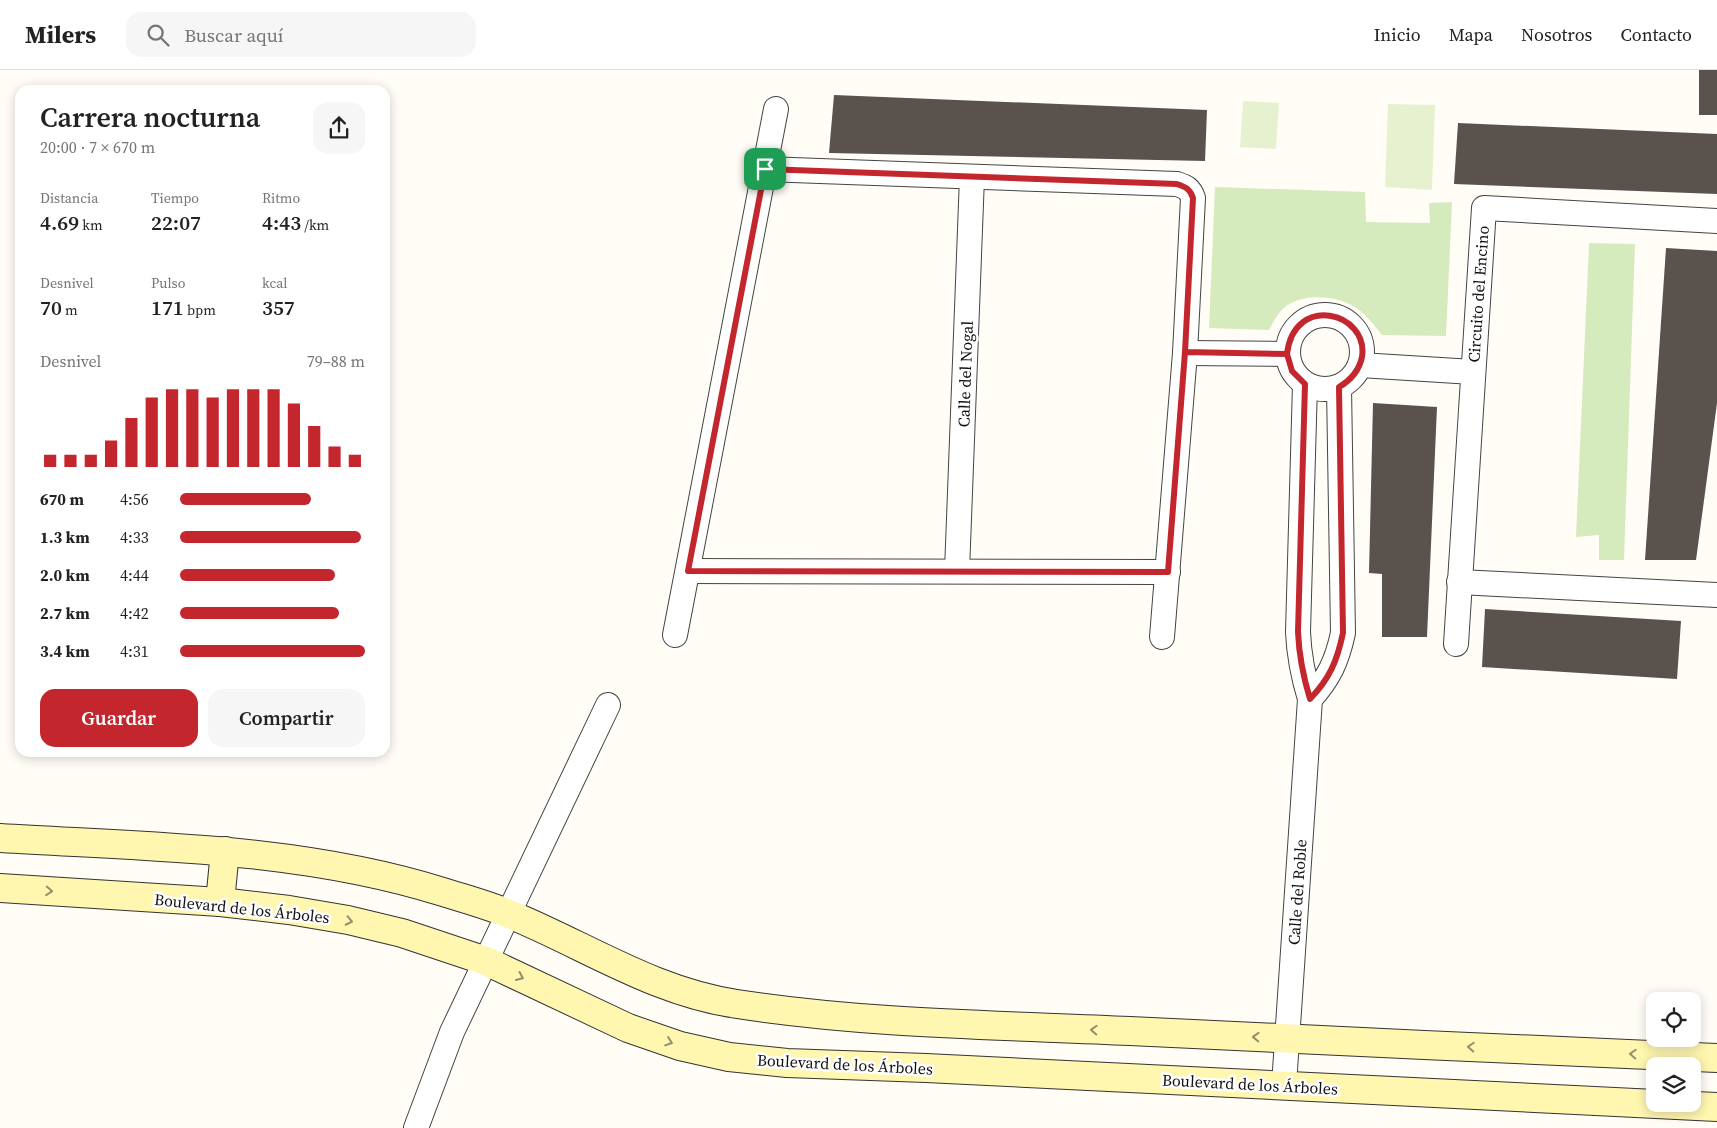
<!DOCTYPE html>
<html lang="es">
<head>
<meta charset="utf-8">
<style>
	:root { --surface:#fff; --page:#f6f6f6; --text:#222; --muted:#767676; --line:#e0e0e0; --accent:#c4262e }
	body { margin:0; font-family:"Source Serif 4",serif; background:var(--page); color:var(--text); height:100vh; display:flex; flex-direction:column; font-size:19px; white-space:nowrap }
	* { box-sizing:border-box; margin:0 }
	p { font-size:16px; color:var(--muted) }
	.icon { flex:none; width:28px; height:28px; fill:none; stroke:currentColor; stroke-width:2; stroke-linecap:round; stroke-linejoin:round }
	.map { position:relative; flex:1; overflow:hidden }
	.side { position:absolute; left:15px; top:15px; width:375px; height:672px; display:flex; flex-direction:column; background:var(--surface); border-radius:15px; box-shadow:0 2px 12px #0003 }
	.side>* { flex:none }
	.buttons { position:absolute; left:1646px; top:922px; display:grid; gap:10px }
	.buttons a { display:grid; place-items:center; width:55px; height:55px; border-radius:10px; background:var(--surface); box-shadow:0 2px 12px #0003; font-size:25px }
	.pin { position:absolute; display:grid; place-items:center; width:42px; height:42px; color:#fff; margin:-21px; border-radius:10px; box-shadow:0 2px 8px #0006 }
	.round { display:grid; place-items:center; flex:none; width:52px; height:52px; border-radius:15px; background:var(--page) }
	.summary { display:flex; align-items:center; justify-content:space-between; height:85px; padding:0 25px }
	h1 { font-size:28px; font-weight:600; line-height:38px }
	.figures { display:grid; grid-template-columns:repeat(3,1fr); gap:8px; height:85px; padding:5px 25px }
	.figures div { display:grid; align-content:center }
	.figures b { font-size:21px; font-weight:600 }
	.figures small { font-size:14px; font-weight:400 }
	.figures p { font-size:14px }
	.chart { height:140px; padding:10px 25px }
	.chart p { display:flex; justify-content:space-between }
	.chart svg { width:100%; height:90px; margin-top:5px; stroke:var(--accent); stroke-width:6 }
	.button { display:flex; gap:10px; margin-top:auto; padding:10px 25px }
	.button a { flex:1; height:58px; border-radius:15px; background:var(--accent); color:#fff; font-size:20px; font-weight:600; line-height:58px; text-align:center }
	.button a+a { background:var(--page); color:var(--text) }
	ul { padding:0 25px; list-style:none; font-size:16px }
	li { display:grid; grid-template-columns:80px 60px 1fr; align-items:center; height:38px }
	li i { height:12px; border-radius:6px; background:var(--accent) }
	header { display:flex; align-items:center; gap:30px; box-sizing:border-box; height:70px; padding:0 25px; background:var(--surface); border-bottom:1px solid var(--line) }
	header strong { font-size:24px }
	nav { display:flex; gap:28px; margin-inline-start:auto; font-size:18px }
	.search { width:350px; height:45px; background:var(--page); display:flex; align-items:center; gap:12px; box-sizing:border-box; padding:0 18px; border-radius:15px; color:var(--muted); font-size:19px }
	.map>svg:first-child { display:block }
	.green { fill:#d5ebbd }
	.pitch { fill:#e6f2cf }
	.building { fill:#5a524d }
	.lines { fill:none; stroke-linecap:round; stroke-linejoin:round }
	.street-casing { stroke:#444; stroke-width:26 }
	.secondary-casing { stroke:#333; stroke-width:30 }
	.street { stroke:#fff; stroke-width:24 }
	.secondary { stroke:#fff6b0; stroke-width:28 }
	.oneway { stroke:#948f68 }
	.route-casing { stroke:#fff; stroke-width:10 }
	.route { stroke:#c4262e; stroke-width:6 }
	.labels { text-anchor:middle; stroke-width:5; stroke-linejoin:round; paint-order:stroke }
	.street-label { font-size:16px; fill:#111; stroke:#fff }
</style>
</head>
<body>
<header>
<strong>Milers</strong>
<div class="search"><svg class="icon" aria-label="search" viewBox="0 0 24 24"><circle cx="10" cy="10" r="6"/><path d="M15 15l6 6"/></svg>Buscar aquí</div>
<nav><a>Inicio</a><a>Mapa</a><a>Nosotros</a><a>Contacto</a></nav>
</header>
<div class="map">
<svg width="1717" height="1058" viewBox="0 0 1717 1058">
	<rect width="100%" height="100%" fill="#fffdf5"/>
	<g class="green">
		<path d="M1215 117 1365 122 1366 152 1430 153 1429 133 1452 132 1446 266 1382 265C1373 254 1364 241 1351 235 1336 226 1307 224 1291 233 1280 238 1274 251 1269 260L1209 258Z"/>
		<path d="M1589 173 1635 174 1624 490H1599V465L1576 467Z"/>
	</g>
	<g class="pitch">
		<path d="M1243 31 1279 33 1276 79 1240 77Z"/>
		<path d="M1388 34 1435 35 1432 120 1385 117Z"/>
	</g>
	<g class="building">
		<rect x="1699" y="0" width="18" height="45"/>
		<path d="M834 25 1207 40 1205 91 829 83Z"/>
		<path d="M1458 53 1717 64V124L1454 114Z"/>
		<path d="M1666 178 1717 181V333L1696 490H1645Z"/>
		<path d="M1373 333 1437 337 1427 567H1382V504L1369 503Z"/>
		<path d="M1485 539 1681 551 1677 609 1482 597Z"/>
	</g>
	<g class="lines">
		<defs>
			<g id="street">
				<path d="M765 99 1177 114C1186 117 1190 119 1193 128L1185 283 1162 567"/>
				<circle cx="1325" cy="282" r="37"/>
				<path d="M1185 283 1287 284"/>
				<path d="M1360 295 1473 302"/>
				<path d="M688 501 1168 502"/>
				<path d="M957 501 972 107"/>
				<path d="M1459 512 1717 525"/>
				<path d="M675 565 776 39"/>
				<path d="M1456 574 1484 138 1717 151"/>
				<path d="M1310 629C1329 608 1337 591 1343 563L1339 317"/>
				<path d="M1284 1015 1310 629C1303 606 1299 586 1298 562L1305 314"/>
				<path d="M416 1058 452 962 608 635"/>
			</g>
			<g id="secondary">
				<path d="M0 768C148 777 300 777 443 822 465 829 488 835 509 844 585 875 654 922 737 934 866 954 999 955 1130 961 1326 971 1521 979 1717 988"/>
				<path d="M0 818 220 832 289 840 348 850 402 863 486 891 628 958 680 976 729 987 787 993 926 998 1717 1037"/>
				<path d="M220 832 225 781"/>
			</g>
		</defs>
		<use href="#street" class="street-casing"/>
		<use href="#secondary" class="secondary-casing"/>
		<use href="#street" class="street"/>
		<use href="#secondary" class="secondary"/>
	</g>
	<defs><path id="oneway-chevron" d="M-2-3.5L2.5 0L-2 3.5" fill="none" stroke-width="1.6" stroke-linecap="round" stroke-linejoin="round" transform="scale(1.25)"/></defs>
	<g class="oneway">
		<use href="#oneway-chevron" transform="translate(49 821) rotate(4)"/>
		<use href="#oneway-chevron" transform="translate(349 851) rotate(12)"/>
		<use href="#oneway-chevron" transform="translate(520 907) rotate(25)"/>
		<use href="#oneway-chevron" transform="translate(1094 960) rotate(-177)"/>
		<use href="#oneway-chevron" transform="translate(1256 967) rotate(-178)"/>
		<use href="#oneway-chevron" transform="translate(669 972) rotate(19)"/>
		<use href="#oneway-chevron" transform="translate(1471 977) rotate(-177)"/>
		<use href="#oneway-chevron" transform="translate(1633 984) rotate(-177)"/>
	</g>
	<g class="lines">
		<defs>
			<path id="route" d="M765 99 1177 114C1186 117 1190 119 1193 128L1185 282 1287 284 1292 301 1305 314 1298 562C1299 585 1303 606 1310 629 1330 608 1337 591 1343 563L1339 317C1351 310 1359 301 1362 287 1369 242 1294 223 1287 284L1185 282 1168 502 688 501 765 99"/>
		</defs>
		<use href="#route" class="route-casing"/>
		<use href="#route" class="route"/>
	</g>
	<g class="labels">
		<g class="street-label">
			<text transform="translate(1478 224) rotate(-86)" y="6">Circuito del Encino</text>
			<text transform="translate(965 304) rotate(-88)" y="6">Calle del Nogal</text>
			<text transform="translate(1297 822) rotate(-86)" y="6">Calle del Roble</text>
			<text transform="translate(242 838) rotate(6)" y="6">Boulevard de los Árboles</text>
			<text transform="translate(845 994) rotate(3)" y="6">Boulevard de los Árboles</text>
			<text transform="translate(1250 1014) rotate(3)" y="6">Boulevard de los Árboles</text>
		</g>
	</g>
</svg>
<div class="buttons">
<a><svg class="icon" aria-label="locate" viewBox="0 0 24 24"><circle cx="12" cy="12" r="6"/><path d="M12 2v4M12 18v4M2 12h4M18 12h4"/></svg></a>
<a><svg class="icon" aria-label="layers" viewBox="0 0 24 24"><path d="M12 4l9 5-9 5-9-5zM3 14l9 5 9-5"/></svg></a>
</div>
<div class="pin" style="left:765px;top:99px;background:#1e9e55"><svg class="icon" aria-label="arrive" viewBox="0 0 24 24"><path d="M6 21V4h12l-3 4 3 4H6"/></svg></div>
<section class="side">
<div class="summary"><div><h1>Carrera nocturna</h1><p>20:00 · 7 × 670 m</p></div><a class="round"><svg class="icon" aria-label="share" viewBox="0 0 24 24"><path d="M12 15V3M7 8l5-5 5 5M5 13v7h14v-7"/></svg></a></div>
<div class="figures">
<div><p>Distancia</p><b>4.69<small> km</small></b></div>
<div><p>Tiempo</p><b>22:07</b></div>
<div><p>Ritmo</p><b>4:43<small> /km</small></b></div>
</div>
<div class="figures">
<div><p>Desnivel</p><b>70<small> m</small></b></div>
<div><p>Pulso</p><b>171<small> bpm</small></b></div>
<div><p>kcal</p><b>357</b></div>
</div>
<div class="chart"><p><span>Desnivel</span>79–88 m</p>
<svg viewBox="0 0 160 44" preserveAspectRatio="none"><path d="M5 44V38M15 44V38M25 44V38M35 44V31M45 44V20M55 44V10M65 44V6M75 44V6M85 44V10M95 44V6M105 44V6M115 44V6M125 44V13M135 44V24M145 44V34M155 44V38"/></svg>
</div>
<ul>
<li><b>670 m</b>4:56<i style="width:71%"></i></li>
<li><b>1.3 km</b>4:33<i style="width:98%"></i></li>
<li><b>2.0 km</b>4:44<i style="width:84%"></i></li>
<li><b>2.7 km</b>4:42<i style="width:86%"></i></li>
<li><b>3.4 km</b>4:31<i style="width:100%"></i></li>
</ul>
<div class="button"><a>Guardar</a><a>Compartir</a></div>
</section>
</div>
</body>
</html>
